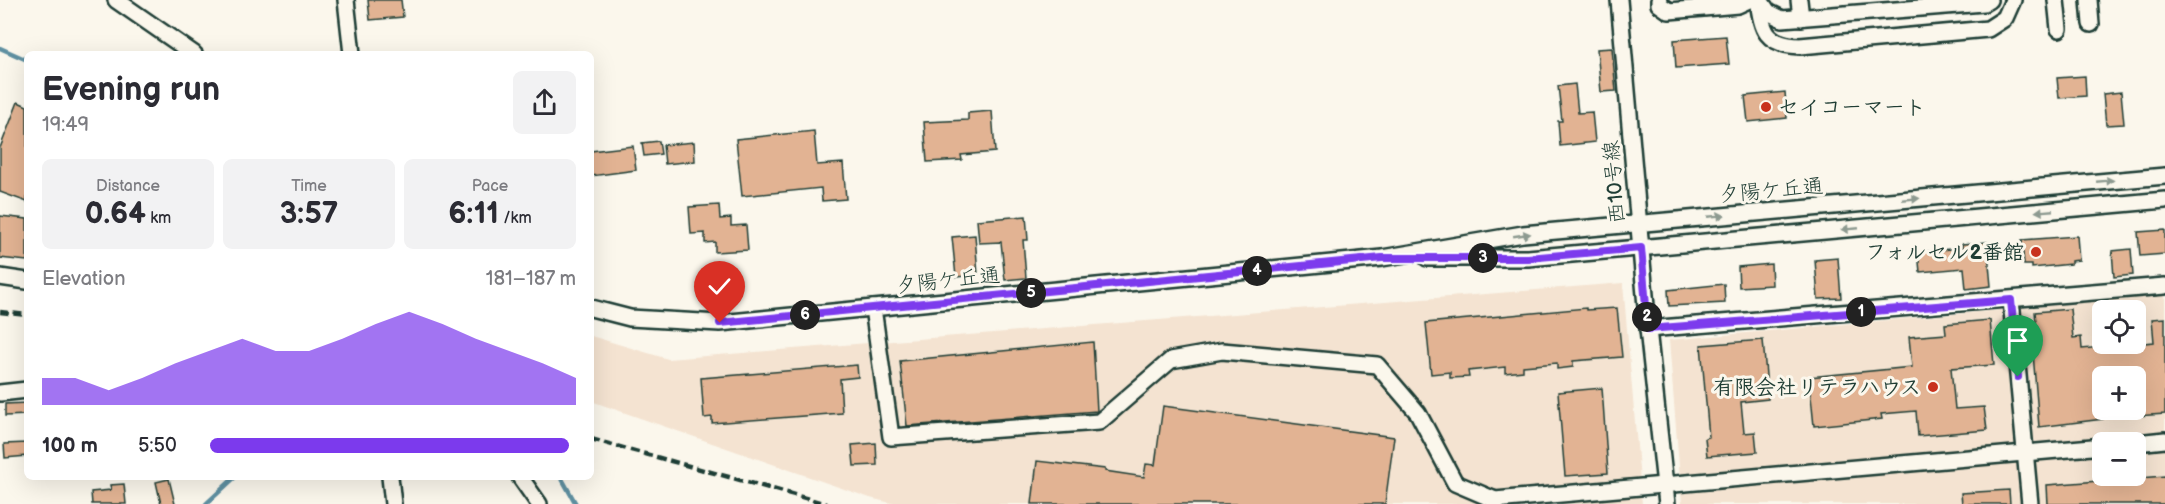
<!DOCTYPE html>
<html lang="en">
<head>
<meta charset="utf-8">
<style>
	:root { --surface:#fff; --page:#f2f2f3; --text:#2b2b33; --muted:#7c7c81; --accent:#7c3aed }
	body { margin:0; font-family:"Balsamiq Sans","Klee One",sans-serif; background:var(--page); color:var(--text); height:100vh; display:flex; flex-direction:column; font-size:22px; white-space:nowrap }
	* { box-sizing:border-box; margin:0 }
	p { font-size:20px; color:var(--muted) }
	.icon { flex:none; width:33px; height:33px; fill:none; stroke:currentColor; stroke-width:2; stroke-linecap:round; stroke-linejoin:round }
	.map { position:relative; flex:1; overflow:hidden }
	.sheet { position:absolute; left:24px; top:51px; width:570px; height:429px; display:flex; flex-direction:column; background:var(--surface); border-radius:9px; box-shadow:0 6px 24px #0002 }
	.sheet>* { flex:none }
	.buttons { position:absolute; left:2092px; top:300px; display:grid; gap:12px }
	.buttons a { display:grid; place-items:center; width:54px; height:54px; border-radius:9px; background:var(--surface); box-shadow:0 6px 24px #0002; font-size:30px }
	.pin { position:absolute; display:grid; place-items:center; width:51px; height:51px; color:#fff; margin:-62px -26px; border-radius:50% 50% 50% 0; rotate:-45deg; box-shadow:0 0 6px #0007 }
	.pin .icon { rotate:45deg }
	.km { position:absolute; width:30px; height:30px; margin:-15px; border-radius:50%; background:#222; color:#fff; font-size:16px; line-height:30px; text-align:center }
	.round { display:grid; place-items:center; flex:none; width:63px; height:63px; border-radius:9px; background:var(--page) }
	.head { display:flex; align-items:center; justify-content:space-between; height:102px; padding:0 18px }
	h1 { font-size:33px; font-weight:700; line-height:45px }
	.stats { display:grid; grid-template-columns:repeat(3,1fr); gap:9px; height:102px; padding:6px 18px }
	.stats div { display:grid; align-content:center; border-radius:9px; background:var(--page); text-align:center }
	.stats b { font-size:30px; font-weight:700 }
	.stats small { font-size:16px; font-weight:400 }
	.stats p { font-size:16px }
	.chart { height:168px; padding:12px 18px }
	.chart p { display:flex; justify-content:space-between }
	.chart svg { width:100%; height:108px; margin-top:6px; fill:var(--accent); opacity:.7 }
	ul { padding:0 18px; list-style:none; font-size:20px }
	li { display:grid; grid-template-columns:96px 72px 1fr; align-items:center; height:45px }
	li i { height:15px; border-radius:8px; background:var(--accent) }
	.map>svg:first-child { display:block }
	.built { fill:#f4e3d1; fill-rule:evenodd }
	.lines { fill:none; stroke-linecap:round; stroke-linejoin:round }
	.stream { stroke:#5f90a1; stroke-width:4.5 }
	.building { fill:#e2b393; stroke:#1f3d34; stroke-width:1.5 }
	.minor-casing { stroke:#1f3d34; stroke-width:20 }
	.minor { stroke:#fbf7ec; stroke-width:15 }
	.rail { stroke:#1f3d34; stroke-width:4.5; stroke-dasharray:9 4.5; stroke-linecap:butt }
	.oneway { fill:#8d9a90 }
	.route-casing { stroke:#fff; stroke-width:12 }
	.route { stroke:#7c3aed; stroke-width:8 }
	.poi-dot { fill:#c8321e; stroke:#fbf7ec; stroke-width:2 }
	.labels { text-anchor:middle; stroke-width:6; stroke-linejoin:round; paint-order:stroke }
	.poi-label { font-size:21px; font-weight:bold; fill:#1f3d34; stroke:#fbf7ec; text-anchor:end }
	.street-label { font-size:21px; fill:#1f3d34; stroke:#fbf7ec }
</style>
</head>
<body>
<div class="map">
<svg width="2165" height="504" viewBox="0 0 2165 504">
	<rect width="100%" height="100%" fill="#fbf7ec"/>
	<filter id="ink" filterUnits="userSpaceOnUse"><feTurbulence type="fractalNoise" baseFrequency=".0167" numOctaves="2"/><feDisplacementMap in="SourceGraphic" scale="12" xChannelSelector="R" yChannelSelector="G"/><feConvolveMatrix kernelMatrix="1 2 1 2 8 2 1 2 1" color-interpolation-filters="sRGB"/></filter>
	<g filter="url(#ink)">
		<g class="built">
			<path d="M1623 283 1642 504H895L870 498 591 401V336L668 359Z"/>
			<path d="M2165 295V504H1682L1669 340ZM2103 310H2136V344H2103ZM2103 376H2136V410H2103ZM2103 442H2136V476H2103Z"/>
		</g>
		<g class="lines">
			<g class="stream">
				<path d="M0 48 27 60"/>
				<path d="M561 477 576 504"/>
				<path d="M206 504 235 477"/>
			</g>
		</g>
		<g class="building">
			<path d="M368 0H401L403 17 370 20Z"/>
			<path d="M1726 36 1729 64 1676 68 1674 40Z"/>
			<path d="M1612 48 1616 91 1601 92 1597 49Z"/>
			<path d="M2085 76 2086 96 2059 98 2057 78Z"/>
			<path d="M1575 84 1578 113 1592 112 1595 142 1560 146 1558 121H1562L1558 86Z"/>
			<path d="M1785 92 1787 118 1748 122 1745 96Z"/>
			<path d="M2121 92 2124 124 2106 125 2103 94Z"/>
			<path d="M18 102 27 106V202L0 192V148Z"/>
			<path d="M992 111 995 152 961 155 962 160 927 162 924 122 968 120V113Z"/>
			<path d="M814 131 817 165 843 163 846 199 822 201 821 188 742 196 736 139Z"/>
			<path d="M659 141 661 154 644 156 642 143Z"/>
			<path d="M694 142 695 161 665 164 663 145Z"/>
			<path d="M633 146 636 170 591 176V151Z"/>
			<path d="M719 205 720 219 731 218V226L746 225 748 250 715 252V242L705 243V233L691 234 689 207Z"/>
			<path d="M0 216 27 219V261L0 258Z"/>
			<path d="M1026 216 1028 240H1023L1026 278 1005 280 1001 242 979 243 977 220Z"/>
			<path d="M2165 230V254L2140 256 2138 232Z"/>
			<path d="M975 235 978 275 956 277 952 237Z"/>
			<path d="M2077 236 2079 260 2071 261V264L2032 268V265H2024L2022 240Z"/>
			<path d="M1987 242 1991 286 1966 289 1964 268 1920 272 1918 252 1962 248V244Z"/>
			<path d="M2131 249 2133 275 2114 277 2112 251Z"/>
			<path d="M1838 258 1841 298 1818 299 1815 260Z"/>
			<path d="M1771 264 1772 285 1739 287 1738 267Z"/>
			<path d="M1724 284 1725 303 1669 306 1668 290Z"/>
			<path d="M1586 308V310L1617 308 1622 357 1573 361V367L1557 369V363L1523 366V371L1505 373V367L1468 371 1469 377 1450 378V372L1431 374 1426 323Z"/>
			<path d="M2070 309 2073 338 2081 337 2082 349 2154 342 2152 319 2165 318V414L2136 416V376H2103V419L2039 427 2032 341H2038L2035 312Z"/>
			<path d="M1990 320 1994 365 1951 368 1955 409 1984 407 1987 430 1918 436 1916 411 1881 414 1882 419 1814 426 1809 377 1912 367 1909 337 1946 334 1945 324Z"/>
			<path d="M1763 340 1768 399 1741 402 1744 433 1755 432 1757 452 1707 456 1705 438 1709 437 1701 345Z"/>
			<path d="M1093 342 1097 411 907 426 900 361Z"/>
			<path d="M857 365 858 377 840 379 842 413 712 423V417L704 418 701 378Z"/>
			<path d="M1602 388 1608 473 1565 476 1558 392Z"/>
			<path d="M27 403V415L5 416V404Z"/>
			<path d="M1163 406 1394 437 1385 504H1032L1037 461 1105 469V471L1144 477 1146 464 1155 465Z"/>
			<path d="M27 443V456L5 458 4 444Z"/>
			<path d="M876 443 877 465 854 466 852 445Z"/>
			<path d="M2165 476V504H2048L2047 485Z"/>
			<path d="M169 479 175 504H161L156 482Z"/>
			<path d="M124 484 126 504H92L91 492 111 490 110 485Z"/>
			<path d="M2009 490 2010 504H1962L1961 493Z"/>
		</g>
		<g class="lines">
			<defs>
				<g id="minor">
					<path d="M116 0 194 54"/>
					<path d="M346 0 352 54"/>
					<path d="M1619 0 1648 329 1667 504"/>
					<path d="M1659 0V4L1669 11 1738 5 1749 0"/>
					<path d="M1758 0C1762 31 1766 45 1800 46L1988 29 2005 18 2013 0"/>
					<path d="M1760 0 1768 12 1782 19 1984 3 1989 0"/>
					<path d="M1799 0 1801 18"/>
					<path d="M2056 0 2059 29"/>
					<path d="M2089 0 2091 24"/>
					<path d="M1427 258H1528L2165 200"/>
					<path d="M0 277 27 281"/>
					<path d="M2011 300 2030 504"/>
					<path d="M591 308 630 318 720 323 1382 258 1523 234 2165 176"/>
					<path d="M873 308 891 437 1099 422 1171 360 1222 351 1377 365 1418 413 1455 483 1495 500 2103 446"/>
					<path d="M1648 329 2165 286"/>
					<path d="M0 393 27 390"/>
					<path d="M2136 443 2165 440"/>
					<path d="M390 477 393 504"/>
					<path d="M520 477 539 504"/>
				</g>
			</defs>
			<use href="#minor" class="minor-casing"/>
			<use href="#minor" class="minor"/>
			<g class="rail">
				<path d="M0 312 27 315"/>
				<path d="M591 439 827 504"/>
			</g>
		</g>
		<defs><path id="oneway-solid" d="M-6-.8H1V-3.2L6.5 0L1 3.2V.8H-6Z" transform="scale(1.5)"/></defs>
		<g class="oneway">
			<use href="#oneway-solid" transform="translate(2105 181) rotate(-5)"/>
			<use href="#oneway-solid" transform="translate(1911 199) rotate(-5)"/>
			<use href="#oneway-solid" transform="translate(2044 211) rotate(175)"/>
			<use href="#oneway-solid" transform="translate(1716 216) rotate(-5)"/>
			<use href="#oneway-solid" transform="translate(1850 229) rotate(175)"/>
			<use href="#oneway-solid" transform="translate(1522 235) rotate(-8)"/>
		</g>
	</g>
	<g class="lines" filter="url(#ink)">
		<defs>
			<path id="route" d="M720 323 1382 258H1528L1641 248 1648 329 2011 300 2018 377"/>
		</defs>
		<use href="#route" class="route-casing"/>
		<use href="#route" class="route"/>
	</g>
	<g class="poi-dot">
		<circle cx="1766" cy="107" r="6"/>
		<circle cx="2036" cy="252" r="6"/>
		<circle cx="1933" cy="387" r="6"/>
	</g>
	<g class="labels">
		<g class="poi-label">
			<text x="1778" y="114" text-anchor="start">セイコーマート</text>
			<text x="2024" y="259">フォルセル2番館</text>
			<text x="1921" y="394">有限会社リテラハウス</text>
		</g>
		<g class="street-label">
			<text transform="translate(1614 182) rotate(-95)" y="7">西10号線</text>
			<text transform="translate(1771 190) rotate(-5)" y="7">夕陽ケ丘通</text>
			<text transform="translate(948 280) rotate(-6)" y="7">夕陽ケ丘通</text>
		</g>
	</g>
</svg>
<div class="buttons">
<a><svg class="icon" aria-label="locate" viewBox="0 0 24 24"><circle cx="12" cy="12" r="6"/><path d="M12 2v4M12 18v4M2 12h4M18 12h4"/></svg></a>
<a>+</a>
<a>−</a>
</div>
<div class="pin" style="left:2018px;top:377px;background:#1e9e55"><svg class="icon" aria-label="arrive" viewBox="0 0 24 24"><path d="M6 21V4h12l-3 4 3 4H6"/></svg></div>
<div class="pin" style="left:720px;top:323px;background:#d93025"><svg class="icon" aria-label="check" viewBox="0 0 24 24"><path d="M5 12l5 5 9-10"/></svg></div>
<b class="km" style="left:1861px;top:312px">1</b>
<b class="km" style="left:1647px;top:317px">2</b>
<b class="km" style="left:1483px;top:258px">3</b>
<b class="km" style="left:1257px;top:271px">4</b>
<b class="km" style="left:1031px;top:293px">5</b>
<b class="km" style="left:805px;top:315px">6</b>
<section class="sheet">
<div class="head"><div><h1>Evening run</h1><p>19:49</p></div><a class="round"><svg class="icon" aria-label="share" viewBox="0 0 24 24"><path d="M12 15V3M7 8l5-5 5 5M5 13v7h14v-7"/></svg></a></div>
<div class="stats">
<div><p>Distance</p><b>0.64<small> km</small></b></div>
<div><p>Time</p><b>3:57</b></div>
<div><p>Pace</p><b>6:11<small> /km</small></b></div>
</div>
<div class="chart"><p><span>Elevation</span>181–187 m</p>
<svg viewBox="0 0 160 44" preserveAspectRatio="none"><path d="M0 44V33L10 33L20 38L30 33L40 27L50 22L60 17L70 22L80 22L90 17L100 11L110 6L120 11L130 17L140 22L150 27L160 33V44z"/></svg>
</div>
<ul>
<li><b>100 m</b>5:50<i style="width:98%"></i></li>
</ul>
</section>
</div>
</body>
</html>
